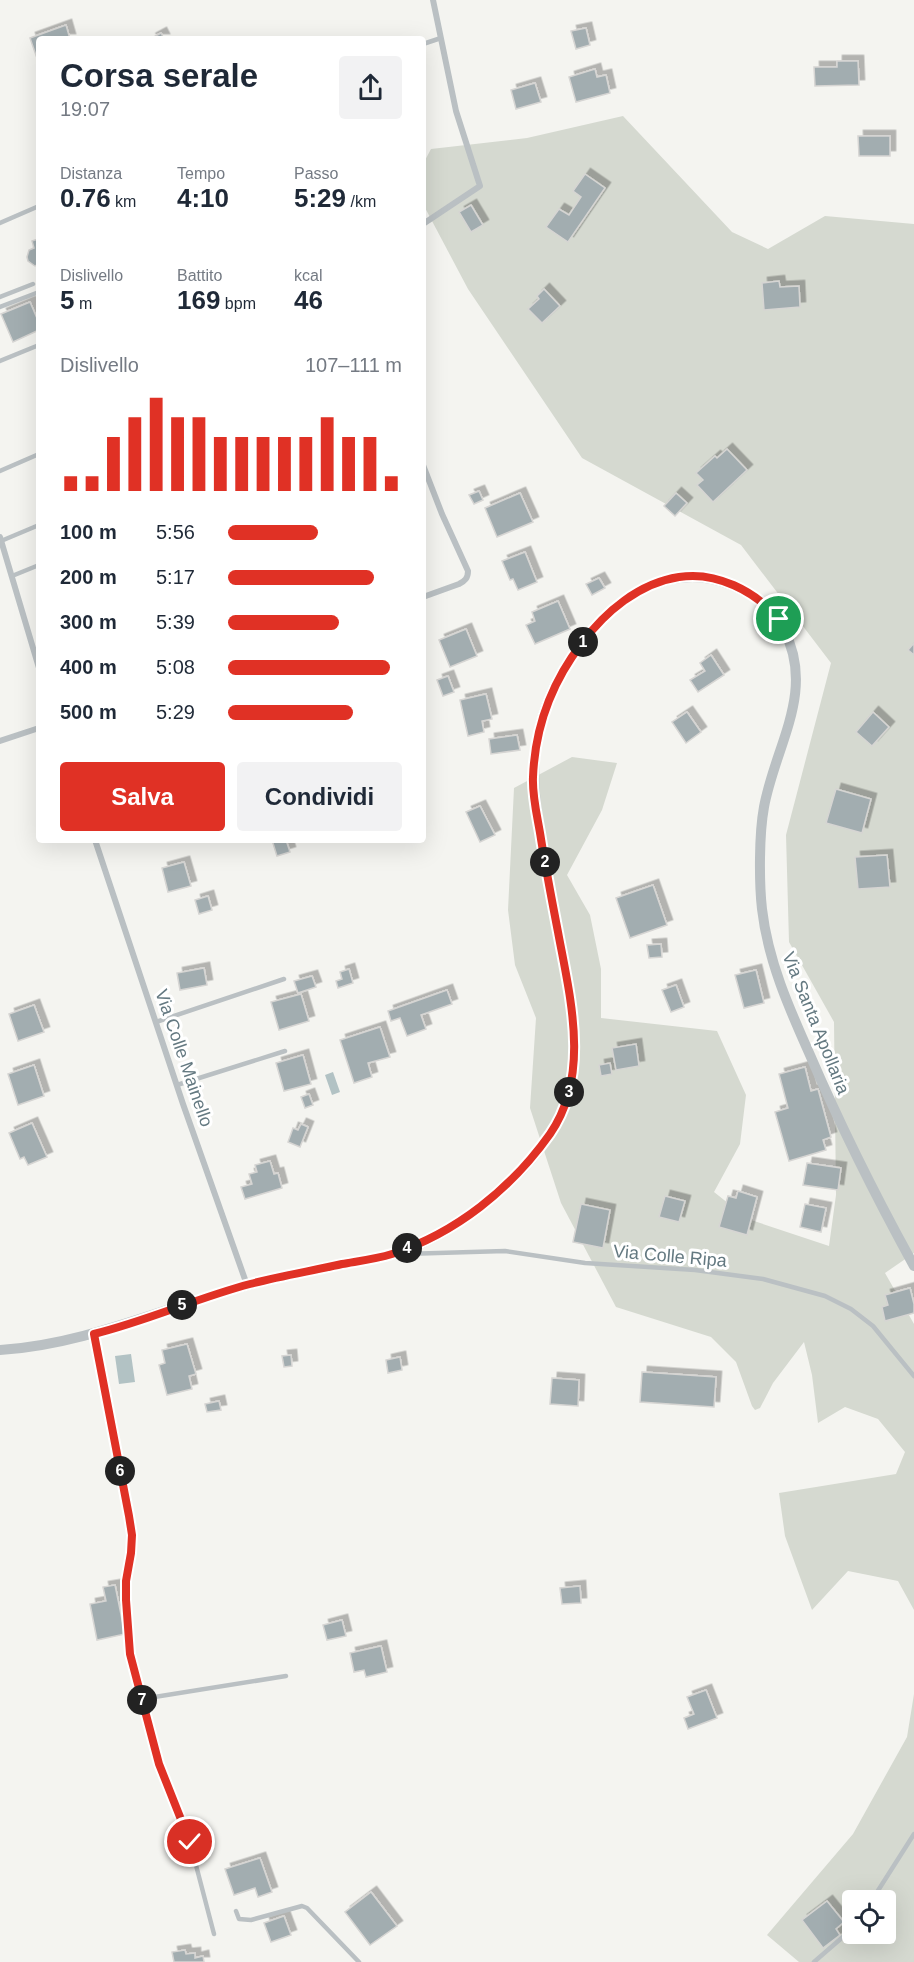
<!DOCTYPE html>
<html lang="it">
<head>
<meta charset="utf-8">
<style>
	:root { --surface:#fff; --page:#f2f2f3; --text:#1f2937; --muted:#747a83; --accent:#e03125 }
	body { margin:0; font-family:Arial,sans-serif; background:var(--page); color:var(--text); height:100vh; display:flex; flex-direction:column; font-size:22px; white-space:nowrap }
	* { box-sizing:border-box; margin:0 }
	p { font-size:20px; color:var(--muted) }
	.icon { flex:none; width:33px; height:33px; fill:none; stroke:currentColor; stroke-width:2; stroke-linecap:round; stroke-linejoin:round }
	.map { position:relative; flex:1; overflow:hidden }
	.drawer { position:absolute; left:36px; top:36px; width:390px; height:807px; display:flex; flex-direction:column; background:var(--surface); border-radius:6px; box-shadow:0 6px 24px #0002 }
	.drawer>* { flex:none }
	.fabs { position:absolute; left:842px; top:1890px; display:grid; gap:12px }
	.fabs a { display:grid; place-items:center; width:54px; height:54px; border-radius:6px; background:var(--surface); box-shadow:0 6px 24px #0002; font-size:30px }
	.pin { position:absolute; display:grid; place-items:center; width:51px; height:51px; color:#fff; margin:-26px; border:3px solid #fff; border-radius:50%; box-shadow:0 2px 6px #0007 }
	.km { position:absolute; width:30px; height:30px; margin:-15px; border-radius:50%; background:#222; color:#fff; font-size:16px; line-height:30px; text-align:center }
	.round { display:grid; place-items:center; flex:none; width:63px; height:63px; border-radius:6px; background:var(--page) }
	.headline { display:flex; align-items:center; justify-content:space-between; height:102px; padding:0 24px }
	h1 { font-size:33px; font-weight:800; line-height:45px }
	.metrics { display:grid; grid-template-columns:repeat(3,1fr); gap:9px; height:102px; padding:6px 24px }
	.metrics div { display:grid; align-content:center }
	.metrics b { font-size:26px; font-weight:800 }
	.metrics small { font-size:16px; font-weight:400 }
	.metrics p { font-size:16px }
	.chart { height:168px; padding:12px 24px }
	.chart p { display:flex; justify-content:space-between }
	.chart svg { width:100%; height:108px; margin-top:6px; stroke:var(--accent); stroke-width:6 }
	.action { display:flex; gap:12px; margin-top:auto; padding:12px 24px }
	.action a { flex:1; height:69px; border-radius:6px; background:var(--accent); color:#fff; font-size:24px; font-weight:800; line-height:69px; text-align:center }
	.action a+a { background:var(--page); color:var(--text) }
	ul { padding:0 24px; list-style:none; font-size:20px }
	li { display:grid; grid-template-columns:96px 72px 1fr; align-items:center; height:45px }
	li i { height:15px; border-radius:8px; background:var(--accent) }
	.map>svg:first-child { display:block }
	.green { fill:#d5d9d0; fill-rule:evenodd }
	.water { fill:#b2c2c4 }
	.building { fill:#a2adb0; stroke:#d6d5d3; stroke-width:1.5; filter:url(#shadow) }
	.lines { fill:none; stroke-linecap:round; stroke-linejoin:round }
	.service { stroke:#bac0c3; stroke-width:4.5 }
	.minor { stroke:#bac0c3; stroke-width:6 }
	.tertiary { stroke:#bac0c3; stroke-width:10 }
	.route-casing { stroke:#fff; stroke-width:12 }
	.route { stroke:#e03125; stroke-width:8 }
	.labels { text-anchor:middle; stroke-width:6; stroke-linejoin:round; paint-order:stroke }
	.street-label { font-size:18px; fill:#647981; stroke:#fff }
</style>
</head>
<body>
<div class="map">
<svg width="914" height="1962" viewBox="0 0 914 1962">
	<defs>
		<filter id="shadow"><feDropShadow dx="5.5" dy="-5.5" stdDeviation="0" flood-color="#0004"/></filter>
	</defs>
	<rect width="100%" height="100%" fill="#f4f4f0"/>
	<g class="green">
		<path d="M623 116 732 232 768 249 825 216 914 224V1253L885 1273 914 1324V1610L898 1581 848 1571 812 1610 785 1536 779 1493 896 1474 905 1452 878 1419 845 1407 818 1423 812 1375 804 1342 773 1383 760 1408 755 1410 752 1406 736 1362 711 1337 616 1307 561 1203 530 1108 536 1018 515 965 508 910 514 788 572 757 617 763 602 810 567 875 590 915 601 969V1018L717 1031 746 1095 740 1144 714 1192 748 1219 829 1246 836 1195 834 1022 789 942 786 835 831 663 741 545 582 458 468 289 423 204V164L431 149 527 138Z"/>
		<path d="M914 1694V1962H799L767 1935 853 1834 907 1737ZM852 1900H885V1934H852Z"/>
	</g>
	<g class="water">
		<path d="M333 1072 340 1092 332 1095 325 1075Z"/>
		<path d="M131 1354 135 1382 119 1384 115 1356Z"/>
	</g>
	<g class="building">
		<path d="M66 25 70 39H39V64L30 38Z"/>
		<path d="M586 28 590 45 576 49 571 31Z"/>
		<path d="M161 33 164 39H150Z"/>
		<path d="M837 61H858L859 85 815 86 814 67H837Z"/>
		<path d="M595 69 597 77 606 75 610 93 576 102 569 77Z"/>
		<path d="M535 83 541 102 516 109 511 90Z"/>
		<path d="M858 136H890V156H859Z"/>
		<path d="M585 174 605 188 568 242 546 227 559 209 569 215 581 197 573 191Z"/>
		<path d="M471 205 483 225 471 232 459 212Z"/>
		<path d="M38 239 39 264 35 266 28 261 27 257 29 250 34 248 32 241Z"/>
		<path d="M779 281 780 287 799 286 800 307 764 310 762 283Z"/>
		<path d="M544 289 560 306 542 323 528 309 539 299 537 296Z"/>
		<path d="M30 302 39 323V330L13 342 1 314Z"/>
		<path d="M727 449 747 470 713 502 697 485 703 480 696 473 715 456 717 458Z"/>
		<path d="M479 491 483 500 474 504 469 495Z"/>
		<path d="M520 493 533 522 497 537 485 508Z"/>
		<path d="M676 493 687 503 675 516 664 506Z"/>
		<path d="M525 552 537 582 518 590 513 579 510 580 502 561Z"/>
		<path d="M599 578 605 588 592 595 586 584Z"/>
		<path d="M558 601 570 629 535 644 526 625 535 621 532 612Z"/>
		<path d="M466 629 477 656 450 667 439 640Z"/>
		<path d="M914 643V655L908 650Z"/>
		<path d="M711 655 724 675 698 692 690 680 705 671 700 663Z"/>
		<path d="M448 676 454 692 443 696 437 680Z"/>
		<path d="M486 694 492 719 482 721 484 732 468 736 460 700Z"/>
		<path d="M687 712 701 732 686 743 672 722Z"/>
		<path d="M873 712 889 727 872 746 856 732Z"/>
		<path d="M517 735 520 750 491 754 489 739Z"/>
		<path d="M836 789 871 799 862 833 826 823Z"/>
		<path d="M480 806 495 835 480 842 466 812Z"/>
		<path d="M272 840H286L290 852 277 856Z"/>
		<path d="M887 855 890 887 858 889 855 857Z"/>
		<path d="M184 862 191 886 168 892 162 868Z"/>
		<path d="M653 885 667 925 630 938 616 898Z"/>
		<path d="M208 896 212 910 199 914 195 900Z"/>
		<path d="M661 944 662 957 649 958 647 945Z"/>
		<path d="M204 968 207 985 180 990 177 973Z"/>
		<path d="M349 969 353 983 338 988 336 981 342 979 340 972Z"/>
		<path d="M756 970 764 1003 744 1008 735 975Z"/>
		<path d="M312 976 316 987 298 993 294 981Z"/>
		<path d="M676 985 684 1007 671 1012 662 990Z"/>
		<path d="M447 990 452 1004 421 1015 426 1029 407 1036 400 1018 391 1021 388 1011Z"/>
		<path d="M301 994 309 1021 279 1030 271 1002Z"/>
		<path d="M34 1005 44 1032 18 1041 9 1014Z"/>
		<path d="M380 1027 390 1057 368 1063 372 1077 354 1083 340 1040Z"/>
		<path d="M636 1044 639 1066 616 1070 612 1048Z"/>
		<path d="M303 1055 311 1084 284 1091 276 1063Z"/>
		<path d="M610 1063 612 1074 601 1076 599 1065Z"/>
		<path d="M34 1065 44 1096 18 1105 8 1074Z"/>
		<path d="M805 1067 811 1091 818 1089 831 1137 823 1140 826 1150 789 1161 775 1112 788 1108 779 1074Z"/>
		<path d="M309 1094 313 1105 305 1108 301 1097Z"/>
		<path d="M32 1123 47 1157 28 1165 24 1157 20 1159 9 1133Z"/>
		<path d="M301 1124 308 1127 300 1147 288 1142 293 1128 298 1130Z"/>
		<path d="M270 1161 274 1174 278 1173 282 1188 245 1199 241 1187 252 1184 249 1174 257 1172 255 1165Z"/>
		<path d="M807 1163 841 1168 838 1190 803 1185Z"/>
		<path d="M738 1191 757 1197 747 1235 719 1227 728 1196 736 1198Z"/>
		<path d="M665 1196 685 1201 679 1222 659 1217Z"/>
		<path d="M581 1204 610 1210 603 1248 573 1242Z"/>
		<path d="M805 1204 826 1208 821 1232 800 1227Z"/>
		<path d="M910 1288 914 1304V1313L885 1321 882 1307 888 1305 885 1295Z"/>
		<path d="M187 1344 196 1374 189 1376 192 1389 167 1395 159 1365 165 1363 162 1350Z"/>
		<path d="M291 1355 292 1366 284 1367 282 1356Z"/>
		<path d="M400 1357 402 1370 388 1373 386 1360Z"/>
		<path d="M642 1372 716 1377 714 1407 640 1402Z"/>
		<path d="M552 1378 579 1380 578 1406 550 1404Z"/>
		<path d="M219 1401 221 1410 207 1412 205 1404Z"/>
		<path d="M115 1585 125 1634 97 1640 90 1604 106 1601 103 1587Z"/>
		<path d="M580 1586 581 1603 562 1604 560 1588Z"/>
		<path d="M342 1620 346 1636 327 1640 323 1625Z"/>
		<path d="M381 1646 387 1672 366 1677 364 1670 354 1672 350 1653Z"/>
		<path d="M706 1690 717 1718 688 1729 684 1718 694 1714 687 1697Z"/>
		<path d="M260 1858 272 1892 258 1897 255 1888 234 1895 225 1869Z"/>
		<path d="M371 1892 397 1926 370 1945 345 1912Z"/>
		<path d="M827 1901 844 1922 836 1929 840 1935 823 1948 802 1920Z"/>
		<path d="M284 1916 291 1935 271 1942 264 1923Z"/>
		<path d="M185 1950 186 1954 195 1953V1958L203 1956 204 1962H174L172 1952Z"/>
	</g>
	<g class="lines">
		<g class="service">
			<path d="M423 44 441 38"/>
			<path d="M0 223 39 206"/>
			<path d="M0 297 33 284"/>
			<path d="M0 307 39 292"/>
			<path d="M0 361 39 345"/>
			<path d="M0 471 39 454"/>
			<path d="M1 541 39 525"/>
			<path d="M12 576 39 565"/>
			<path d="M156 1022 284 979"/>
			<path d="M177 1085 285 1051"/>
			<path d="M404 1254 505 1251 585 1263 695 1270 763 1279 825 1296 851 1309 873 1326 914 1376"/>
			<path d="M94 1334 129 1516 132 1535 131 1553 126 1581V1600L130 1654 159 1764 186 1827 214 1934"/>
			<path d="M142 1699 286 1676"/>
			<path d="M872 1900 914 1834"/>
			<path d="M236 1911 239 1919 251 1920 302 1906 307 1908 359 1962"/>
			<path d="M814 1962 852 1929"/>
		</g>
		<g class="minor">
			<path d="M423 224 480 186 456 111 433 0"/>
			<path d="M423 465 442 514 468 571C468 578 465 581 459 584L423 597"/>
			<path d="M0 537 39 668"/>
			<path d="M0 741 39 728"/>
			<path d="M95 840 183 1104 247 1285"/>
		</g>
		<path class="tertiary" d="M0 1350C80 1345 151 1313 227 1291 263 1280 300 1273 337 1265 353 1262 371 1260 387 1256 450 1239 530 1177 559 1118 573 1092 575 1058 573 1028 572 1001 566 974 561 947 555 917 549 887 544 857 535 806 528 766 543 715 566 641 646 549 731 585 753 594 773 607 784 630 816 692 775 746 764 807 759 834 759 882 762 909 768 961 789 1008 810 1055 841 1127 876 1197 914 1266"/>
	</g>
	<g class="lines">
		<defs>
			<path id="route" d="M190 1842 159 1764 130 1654 126 1600V1581L131 1553 132 1535 129 1516 94 1334C147 1321 197 1298 250 1284 281 1276 311 1271 342 1264 359 1261 376 1259 392 1254 456 1233 511 1189 550 1134 591 1075 570 997 558 932 552 901 546 870 541 839 538 819 532 797 533 777 535 726 552 682 582 643 605 612 639 583 679 577 716 571 755 591 779 619"/>
		</defs>
		<use href="#route" class="route-casing"/>
		<use href="#route" class="route"/>
	</g>
	<g class="labels">
		<g class="street-label">
			<text transform="translate(816 1023) rotate(68)" y="6">Via Santa Apollaria</text>
			<text transform="translate(184 1058) rotate(71)" y="6">Via Colle Mainello</text>
			<text transform="translate(670 1256) rotate(5)" y="6">Via Colle Ripa</text>
		</g>
	</g>
</svg>
<div class="fabs">
<a><svg class="icon" aria-label="locate" viewBox="0 0 24 24"><circle cx="12" cy="12" r="6"/><path d="M12 2v4M12 18v4M2 12h4M18 12h4"/></svg></a>
</div>
<div class="pin" style="left:779px;top:619px;background:#1e9e55"><svg class="icon" aria-label="arrive" viewBox="0 0 24 24"><path d="M6 21V4h12l-3 4 3 4H6"/></svg></div>
<div class="pin" style="left:190px;top:1842px;background:#d93025"><svg class="icon" aria-label="check" viewBox="0 0 24 24"><path d="M5 12l5 5 9-10"/></svg></div>
<b class="km" style="left:583px;top:642px">1</b>
<b class="km" style="left:545px;top:862px">2</b>
<b class="km" style="left:569px;top:1092px">3</b>
<b class="km" style="left:407px;top:1248px">4</b>
<b class="km" style="left:182px;top:1305px">5</b>
<b class="km" style="left:120px;top:1471px">6</b>
<b class="km" style="left:142px;top:1700px">7</b>
<section class="drawer">
<div class="headline"><div><h1>Corsa serale</h1><p>19:07</p></div><a class="round"><svg class="icon" aria-label="share" viewBox="0 0 24 24"><path d="M12 15V3M7 8l5-5 5 5M5 13v7h14v-7"/></svg></a></div>
<div class="metrics">
<div><p>Distanza</p><b>0.76<small> km</small></b></div>
<div><p>Tempo</p><b>4:10</b></div>
<div><p>Passo</p><b>5:29<small> /km</small></b></div>
</div>
<div class="metrics">
<div><p>Dislivello</p><b>5<small> m</small></b></div>
<div><p>Battito</p><b>169<small> bpm</small></b></div>
<div><p>kcal</p><b>46</b></div>
</div>
<div class="chart"><p><span>Dislivello</span>107–111 m</p>
<svg viewBox="0 0 160 44" preserveAspectRatio="none"><path d="M5 44V38M15 44V38M25 44V22M35 44V14M45 44V6M55 44V14M65 44V14M75 44V22M85 44V22M95 44V22M105 44V22M115 44V22M125 44V14M135 44V22M145 44V22M155 44V38"/></svg>
</div>
<ul>
<li><b>100 m</b>5:56<i style="width:52%"></i></li>
<li><b>200 m</b>5:17<i style="width:84%"></i></li>
<li><b>300 m</b>5:39<i style="width:64%"></i></li>
<li><b>400 m</b>5:08<i style="width:93%"></i></li>
<li><b>500 m</b>5:29<i style="width:72%"></i></li>
</ul>
<div class="action"><a>Salva</a><a>Condividi</a></div>
</section>
</div>
</body>
</html>
